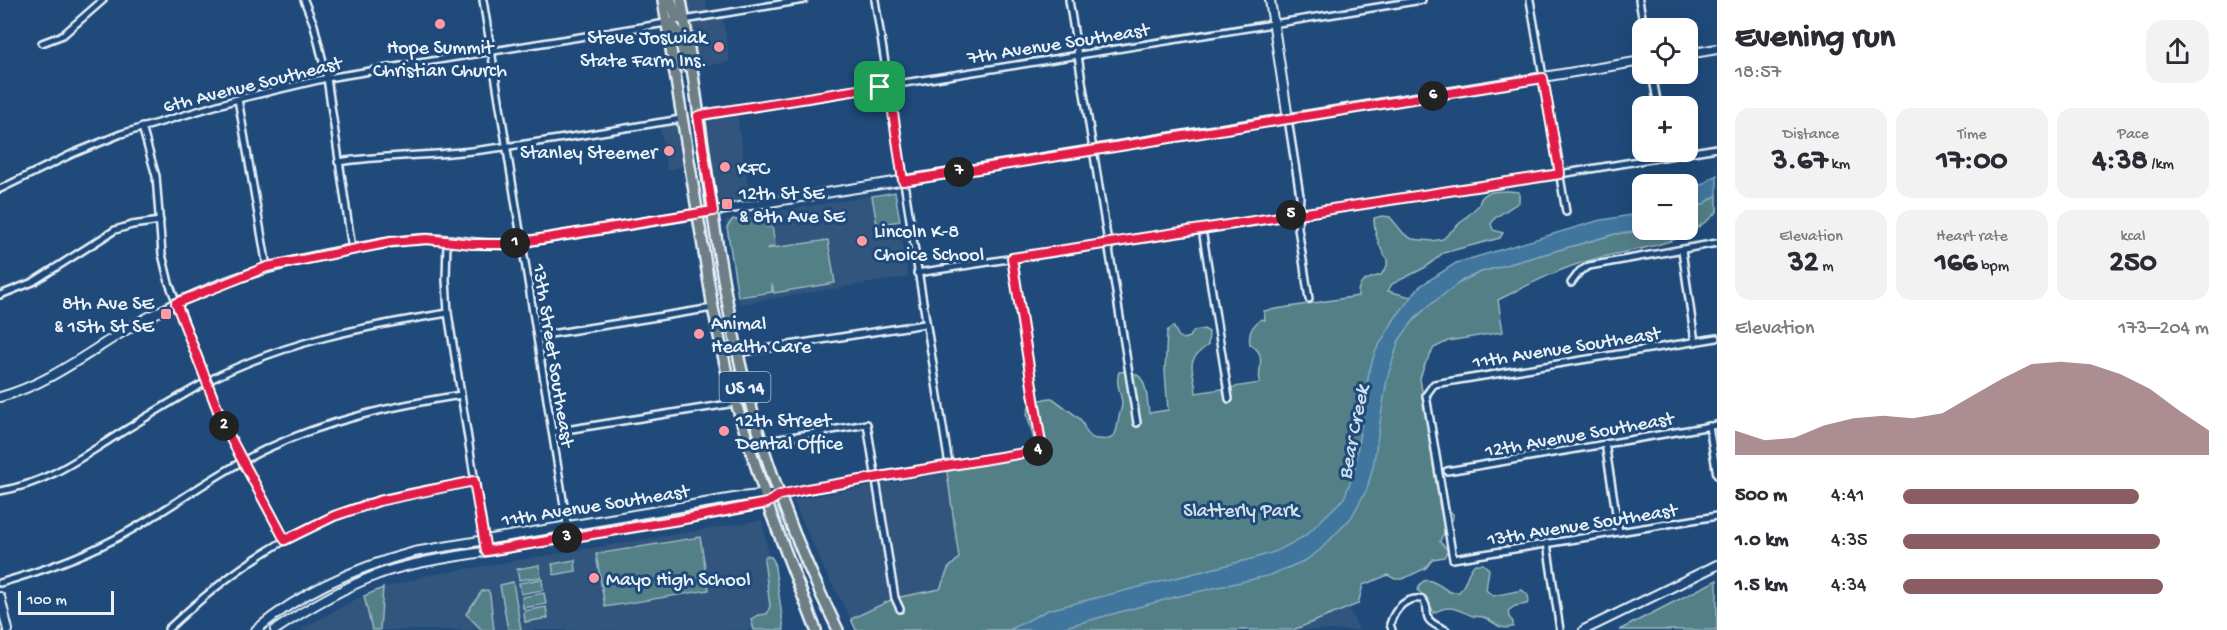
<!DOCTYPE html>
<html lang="en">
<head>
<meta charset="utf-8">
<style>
	:root { --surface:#fff; --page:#f2f2f3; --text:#2b2b33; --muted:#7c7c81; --accent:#8a5d65 }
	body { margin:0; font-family:"Gochi Hand",sans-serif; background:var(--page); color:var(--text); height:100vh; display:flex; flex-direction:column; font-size:22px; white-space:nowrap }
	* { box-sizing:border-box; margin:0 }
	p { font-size:20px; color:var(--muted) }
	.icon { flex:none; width:33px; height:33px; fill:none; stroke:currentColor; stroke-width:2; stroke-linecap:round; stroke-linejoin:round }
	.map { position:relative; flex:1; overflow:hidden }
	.sheet { display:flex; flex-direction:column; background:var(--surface); width:510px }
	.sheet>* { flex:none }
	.controls { position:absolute; left:1632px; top:18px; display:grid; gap:12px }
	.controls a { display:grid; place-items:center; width:66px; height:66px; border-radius:12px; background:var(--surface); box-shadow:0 6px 24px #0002; font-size:30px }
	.scale { position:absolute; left:18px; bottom:15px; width:96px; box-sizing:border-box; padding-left:6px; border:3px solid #e8f1f8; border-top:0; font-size:16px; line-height:21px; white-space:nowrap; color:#e8f1f8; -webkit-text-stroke:4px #1f4a7a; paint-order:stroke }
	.pin { position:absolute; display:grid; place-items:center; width:51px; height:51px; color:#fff; margin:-26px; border-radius:12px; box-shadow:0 3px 9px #0006 }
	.km { position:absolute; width:30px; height:30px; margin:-15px; border-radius:50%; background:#222; color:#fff; font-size:16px; line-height:30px; text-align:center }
	.round { display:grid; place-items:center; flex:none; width:63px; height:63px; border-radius:18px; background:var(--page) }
	.overview { display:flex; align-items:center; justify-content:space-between; height:102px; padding:0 18px }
	h1 { font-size:33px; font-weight:700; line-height:45px }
	.metrics { display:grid; grid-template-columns:repeat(3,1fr); gap:9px; height:102px; padding:6px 18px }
	.metrics div { display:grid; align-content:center; border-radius:15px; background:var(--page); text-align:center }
	.metrics b { font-size:30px; font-weight:700 }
	.metrics small { font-size:16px; font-weight:400 }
	.metrics p { font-size:16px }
	.chart { height:168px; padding:12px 18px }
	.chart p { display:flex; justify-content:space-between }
	.chart svg { width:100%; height:108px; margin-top:6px; fill:var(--accent); opacity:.7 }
	ul { padding:0 18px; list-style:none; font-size:20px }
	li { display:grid; grid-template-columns:96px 72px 1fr; align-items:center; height:45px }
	li i { height:15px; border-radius:8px; background:var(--accent) }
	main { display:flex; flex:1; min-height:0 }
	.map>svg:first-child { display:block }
	.built { fill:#33547d }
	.green { fill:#537f87; stroke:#9eb8c0; stroke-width:1.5 }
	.water { fill:#40769d; stroke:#83a7c1; stroke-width:1.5 }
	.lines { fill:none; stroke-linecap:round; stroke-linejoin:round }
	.street-casing { stroke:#e8f1f8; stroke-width:10 }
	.secondary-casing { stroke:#e8f1f8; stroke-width:12 }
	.primary-casing { stroke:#e8f1f8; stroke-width:14 }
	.street { stroke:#1f4a7a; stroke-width:5 }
	.secondary { stroke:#1f4a7a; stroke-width:8 }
	.primary { stroke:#6d7e84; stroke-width:9 }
	.route-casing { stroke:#fff; stroke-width:12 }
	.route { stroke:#e11d48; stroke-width:8 }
	.poi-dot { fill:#ff9aa2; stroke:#1f4a7a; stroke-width:2 }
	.labels { text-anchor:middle; stroke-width:6; stroke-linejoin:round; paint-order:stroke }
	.shield { fill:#1f4a7a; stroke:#acbfd2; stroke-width:1.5 }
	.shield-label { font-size:18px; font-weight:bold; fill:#e8f1f8 }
	.poi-label { font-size:20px; fill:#e8f1f8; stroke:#1f4a7a; text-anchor:start }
	.street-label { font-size:20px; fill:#e8f1f8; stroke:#1f4a7a }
	.park-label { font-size:20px; fill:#d2e0e7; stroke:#1f4a7a }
	.water-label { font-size:21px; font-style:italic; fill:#cfdfea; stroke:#1f4a7a }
</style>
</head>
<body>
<main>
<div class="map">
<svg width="1717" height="630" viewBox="0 0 1717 630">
	<rect width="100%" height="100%" fill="#1f4a7a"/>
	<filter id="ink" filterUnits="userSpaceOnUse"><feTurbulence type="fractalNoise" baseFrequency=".0167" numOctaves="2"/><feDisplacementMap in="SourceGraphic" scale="12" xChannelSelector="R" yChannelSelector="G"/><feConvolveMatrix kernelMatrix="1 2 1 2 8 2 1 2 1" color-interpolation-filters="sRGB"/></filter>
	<g filter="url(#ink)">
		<g class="built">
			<path d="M684 0H705L708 16 722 14 730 62 694 67Z"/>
			<path d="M737 114 750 199 715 204 702 120Z"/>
			<path d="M675 120 682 167 667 170 659 122Z"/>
			<path d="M895 192 908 277 739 304 725 220Z"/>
			<path d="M947 473 960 558 940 590 895 598 851 619 827 575 793 500Z"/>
			<path d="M762 520 782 630H300L354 600 383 588 429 575Z"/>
			<path d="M1342 593 1359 630H1274Z"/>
		</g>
		<g class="green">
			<path d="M1508 191 1519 192V202L1495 218 1491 224 1493 230 1503 233 1500 238 1443 253 1426 267 1392 284 1388 291 1411 297 1403 334C1423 307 1450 285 1481 272L1615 234 1645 230H1688V214L1717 195V212C1678 250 1639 246 1591 260 1558 269 1528 285 1498 300L1503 332 1448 341 1434 348 1425 364 1420 378 1440 509 1447 508 1453 514C1454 526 1442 530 1440 542L1448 550 1444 557 1433 559 1426 568 1403 579H1395L1388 575 1363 585 1358 604 1293 630H856L851 619 895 598 940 589 948 569 959 558 946 465 1032 452 1036 447 1027 414 1030 403C1036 402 1046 397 1052 398 1054 399 1079 418 1081 420 1086 429 1086 438 1098 439 1118 442 1116 431 1119 417 1120 412 1122 408 1122 403 1121 393 1115 382 1119 372 1148 368 1146 392 1149 413L1168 410 1165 372 1167 331 1173 326 1179 337 1183 339 1189 337 1194 331 1204 329 1209 332 1208 345C1182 364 1195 367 1196 393L1260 383C1257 366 1268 355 1250 344 1248 333 1252 326 1261 319L1265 320 1264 311 1358 296C1357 280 1368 279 1381 275L1387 266V259C1379 248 1374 232 1374 218L1382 216 1390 217 1404 234 1412 239 1432 241 1443 239 1479 205C1481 190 1496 191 1508 191Z"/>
			<path d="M895 192 900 221 877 225 872 196Z"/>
			<path d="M765 218 767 227 772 225 775 246 766 249 828 240 835 283 774 293 772 284V292L738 297 727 227 733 219 739 221Z"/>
			<path d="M700 537 709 590 605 607 596 554Z"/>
			<path d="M766 556 771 557 774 561 784 630H754L751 619 758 615 767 614 770 606 764 560Z"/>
			<path d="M575 560 576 571 554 575 552 564Z"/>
			<path d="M1475 564H1483L1489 569 1486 590 1493 596 1522 590 1527 594 1529 599 1527 604 1515 606 1508 611 1509 617 1513 622V627C1496 630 1496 622 1483 617 1480 616 1476 617 1473 616 1457 610 1450 603 1434 613L1426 597 1418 591C1422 569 1441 587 1450 592H1459C1467 584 1466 572 1475 564Z"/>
			<path d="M539 565 541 577 519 580 517 569Z"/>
			<path d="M542 579 543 590 521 594 519 583Z"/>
			<path d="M1717 580V630H1619Z"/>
			<path d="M513 582 521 630H508L500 585Z"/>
			<path d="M383 588 380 630H372L364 596Z"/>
			<path d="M488 590 490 595 494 630H482L466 614 482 591Z"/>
			<path d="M544 593 546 604 523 608 522 597Z"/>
			<path d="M546 607 548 618 525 622 524 611Z"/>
		</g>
		<g class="water">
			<path d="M1717 175V195L1688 214V193Z"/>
			<path d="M1642 213V230H1645L1615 234 1481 272 1463 280 1430 305 1417 316 1399 340 1387 379 1373 467 1367 489 1351 518 1320 550 1306 560 1271 575 1175 597 1054 630H1009L1048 610 1255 558 1277 551 1305 536 1344 498 1354 472 1369 372 1375 352 1395 318 1420 286 1456 263 1597 221Z"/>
		</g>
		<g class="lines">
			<defs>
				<g id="street">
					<path d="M304 0 314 25 327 78 352 249"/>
					<path d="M483 0 569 537"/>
					<path d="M875 0 949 465"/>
					<path d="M1069 0 1137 423"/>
					<path d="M1530 0 1566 212"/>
					<path d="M1639 0 1644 28"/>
					<path d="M684 20 804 0"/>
					<path d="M42 43 63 35 103 0"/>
					<path d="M1652 74 1658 106"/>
					<path d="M238 99 267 267"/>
					<path d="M698 116 1422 0"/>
					<path d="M1288 119 1300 196 1298 228 1309 299"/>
					<path d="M142 127 156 176 162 254 169 283 224 426 285 540"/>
					<path d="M338 162C383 155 427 156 472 151 542 143 612 130 681 119"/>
					<path d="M0 189 72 154 121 134 238 99 327 78 666 23"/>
					<path d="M1202 229 1229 399"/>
					<path d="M447 241 446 280 448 313 486 551"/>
					<path d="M1682 250 1695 342"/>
					<path d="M917 273 1560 174 1717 148"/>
					<path d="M1571 283 1580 271 1589 266 1717 243"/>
					<path d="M0 295 33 282 115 230 132 225 160 221"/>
					<path d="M538 336 713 308"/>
					<path d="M1717 338 1434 384 1426 395 1453 559 1717 516"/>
					<path d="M737 353 925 324"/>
					<path d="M1709 426 1717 475"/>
					<path d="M553 432 735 403"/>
					<path d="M762 442 867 424 895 598 900 609"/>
					<path d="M1605 443 1619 532"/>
					<path d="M1447 471 1717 425"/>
					<path d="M0 491C46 483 76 461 114 437 145 418 176 398 208 381 283 342 366 326 448 313"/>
					<path d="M780 495 876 477 1042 450 1012 258"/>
					<path d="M1547 543 1560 630"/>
					<path d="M0 583C38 572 76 559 111 541 164 514 210 476 264 450 327 420 392 406 461 395"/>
					<path d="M168 629C231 570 297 524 380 500 411 492 443 487 474 481"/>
					<path d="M1392 630 1390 624C1395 609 1405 597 1422 599 1435 614 1415 617 1446 630"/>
				</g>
				<g id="secondary">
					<path d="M1270 0 1288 119"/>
					<path d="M1688 54 1717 49"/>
					<path d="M0 397C45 385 82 357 121 333 148 316 177 302 206 290 252 270 298 259 347 250 372 245 398 240 424 239 453 238 480 246 510 244L1642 61"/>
					<path d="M0 597 8 630"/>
					<path d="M256 630C302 591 357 567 414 552L740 497 771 494 780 495"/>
					<path d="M275 630C308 608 342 588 379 574 416 561 456 557 494 550 585 534 677 521 767 503L780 495"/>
					<path d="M1584 630 1717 565"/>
				</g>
				<g id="primary">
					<path d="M663 0 713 308 728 378 770 511 816 630"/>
					<path d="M671 0 676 18 684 20"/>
					<path d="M681 0C703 122 712 246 741 367 762 457 797 547 838 630"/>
					<path d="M666 23H671L677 31 687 66"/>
				</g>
			</defs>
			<use href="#street" class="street-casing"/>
			<use href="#secondary" class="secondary-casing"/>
			<use href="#primary" class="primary-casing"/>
			<use href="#street" class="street"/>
			<use href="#secondary" class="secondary"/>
			<use href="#primary" class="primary"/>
		</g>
	</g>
	<g class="lines" filter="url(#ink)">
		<defs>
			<path id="route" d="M1543 78 1560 174 1012 258 1042 450 807 489 780 495 767 503 679 520 486 551 474 481 379 501 334 516 285 540 224 426 176 303 267 267 391 242 427 239 472 244H510L713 211 698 116 707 114 889 85 903 181Z"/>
		</defs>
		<use href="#route" class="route-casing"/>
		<use href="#route" class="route"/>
	</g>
	<g class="poi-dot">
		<circle cx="440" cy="24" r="6"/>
		<circle cx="719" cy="47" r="6"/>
		<circle cx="669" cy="151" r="6"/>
		<circle cx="725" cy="167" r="6"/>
		<rect x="721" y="198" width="12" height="12" rx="3"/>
		<circle cx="862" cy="241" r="6"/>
		<rect x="160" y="308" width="12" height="12" rx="3"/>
		<circle cx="699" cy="334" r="6"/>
		<circle cx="724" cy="431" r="6"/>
		<circle cx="594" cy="578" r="6"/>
	</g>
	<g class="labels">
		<rect class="shield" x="719.5" y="372" width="51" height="30" rx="4.5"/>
		<g class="shield-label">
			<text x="745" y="393">US 14</text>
		</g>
		<g class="poi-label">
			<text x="707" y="43" text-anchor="end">Steve Joswiak<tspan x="707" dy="23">State Farm Ins.</tspan></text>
			<text x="440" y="53" text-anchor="middle">Hope Summit<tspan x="440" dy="23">Christian Church</tspan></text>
			<text x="657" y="158" text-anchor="end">Stanley Steemer</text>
			<text x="737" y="174">KFC</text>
			<text x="739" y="199">12th St SE<tspan x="739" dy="23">&amp; 8th Ave SE</tspan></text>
			<text x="874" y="237">Lincoln K-8<tspan x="874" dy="23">Choice School</tspan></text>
			<text x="154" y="309" text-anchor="end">8th Ave SE<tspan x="154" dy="23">&amp; 15th St SE</tspan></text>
			<text x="711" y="329">Animal<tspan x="711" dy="23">Health Care</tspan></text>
			<text x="736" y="426">12th Street<tspan x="736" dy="23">Dental Office</tspan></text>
			<text x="606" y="585">Mayo High School</text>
		</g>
		<g class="street-label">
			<text transform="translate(1058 42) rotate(-9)" y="7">7th Avenue Southeast</text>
			<text transform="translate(252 83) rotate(-14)" y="7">6th Avenue Southeast</text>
			<text transform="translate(1566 346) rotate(-9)" y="7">11th Avenue Southeast</text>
			<text transform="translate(555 355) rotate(81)" y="7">13th Street Southeast</text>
			<text transform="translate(1579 433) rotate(-10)" y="7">12th Avenue Southeast</text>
			<text transform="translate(595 504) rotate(-9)" y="7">11th Avenue Southeast</text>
			<text transform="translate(1582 523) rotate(-9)" y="7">13th Avenue Southeast</text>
		</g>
		<g class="park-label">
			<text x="1241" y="516">Slatterly Park</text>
		</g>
		<g class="water-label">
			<text transform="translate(1352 432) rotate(-79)" y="7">Bear Creek</text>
		</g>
	</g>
</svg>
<div class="controls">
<a><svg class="icon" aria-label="locate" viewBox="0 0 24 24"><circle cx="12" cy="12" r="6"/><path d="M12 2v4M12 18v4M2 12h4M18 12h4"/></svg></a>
<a>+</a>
<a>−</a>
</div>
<div class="scale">100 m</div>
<div class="pin" style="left:880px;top:87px;background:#1e9e55"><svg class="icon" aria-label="arrive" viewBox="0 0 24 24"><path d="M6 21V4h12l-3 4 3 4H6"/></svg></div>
<b class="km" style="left:515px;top:243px">1</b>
<b class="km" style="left:224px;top:426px">2</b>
<b class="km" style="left:567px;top:538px">3</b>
<b class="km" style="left:1038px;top:451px">4</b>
<b class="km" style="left:1291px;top:215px">5</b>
<b class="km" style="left:1433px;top:96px">6</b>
<b class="km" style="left:959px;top:172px">7</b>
</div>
<section class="sheet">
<div class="overview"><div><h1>Evening run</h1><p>18:57</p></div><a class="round"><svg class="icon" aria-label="share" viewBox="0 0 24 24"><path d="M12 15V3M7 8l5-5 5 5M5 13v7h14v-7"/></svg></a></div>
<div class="metrics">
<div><p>Distance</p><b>3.67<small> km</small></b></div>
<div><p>Time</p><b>17:00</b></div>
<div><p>Pace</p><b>4:38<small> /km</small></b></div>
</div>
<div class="metrics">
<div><p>Elevation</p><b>32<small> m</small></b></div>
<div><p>Heart rate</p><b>166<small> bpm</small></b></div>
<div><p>kcal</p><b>250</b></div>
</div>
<div class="chart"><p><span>Elevation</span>173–204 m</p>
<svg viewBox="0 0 160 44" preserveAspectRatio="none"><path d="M0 44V34L10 38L20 37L30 32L40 29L50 28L60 29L70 27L80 20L90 13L100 7L110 6L120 7L130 11L140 17L150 26L160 34V44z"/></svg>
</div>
<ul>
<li><b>500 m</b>4:41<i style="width:77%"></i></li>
<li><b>1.0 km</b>4:35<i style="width:84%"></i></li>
<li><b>1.5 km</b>4:34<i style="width:85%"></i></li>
</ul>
</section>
</main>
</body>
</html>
